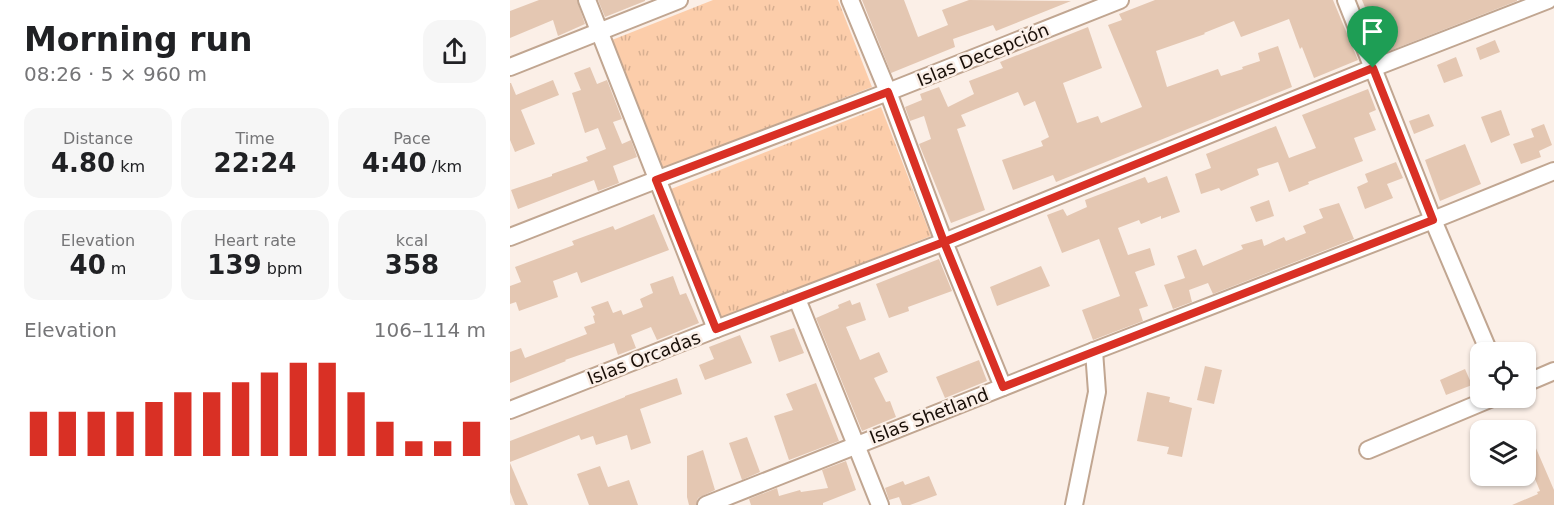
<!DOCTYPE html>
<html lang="en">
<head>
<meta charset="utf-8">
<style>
	:root { --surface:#fff; --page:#f6f6f6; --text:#202124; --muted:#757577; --accent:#d93025 }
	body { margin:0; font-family:"DejaVu Sans",sans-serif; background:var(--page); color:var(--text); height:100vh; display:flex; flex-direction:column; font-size:22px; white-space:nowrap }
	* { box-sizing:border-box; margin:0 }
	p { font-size:20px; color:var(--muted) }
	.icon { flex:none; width:33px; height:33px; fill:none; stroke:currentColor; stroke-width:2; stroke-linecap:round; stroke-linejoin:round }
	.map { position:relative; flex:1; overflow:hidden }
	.sheet { display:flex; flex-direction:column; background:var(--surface); width:510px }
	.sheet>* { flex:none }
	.controls { position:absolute; left:960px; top:342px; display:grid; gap:12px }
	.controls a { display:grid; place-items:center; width:66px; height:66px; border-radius:12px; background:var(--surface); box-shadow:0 2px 4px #0004; font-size:30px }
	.pin { position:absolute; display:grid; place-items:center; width:51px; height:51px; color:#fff; margin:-62px -26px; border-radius:50% 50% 50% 0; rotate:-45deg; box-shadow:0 0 6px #0007 }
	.pin .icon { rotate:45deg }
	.round { display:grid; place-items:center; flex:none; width:63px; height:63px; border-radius:18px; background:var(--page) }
	.head { display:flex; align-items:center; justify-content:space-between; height:102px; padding:0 24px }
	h1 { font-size:33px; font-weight:600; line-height:45px }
	.stats { display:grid; grid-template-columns:repeat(3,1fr); gap:9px; height:102px; padding:6px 24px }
	.stats div { display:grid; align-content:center; border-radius:15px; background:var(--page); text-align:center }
	.stats b { font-size:26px; font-weight:600 }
	.stats small { font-size:16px; font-weight:400 }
	.stats p { font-size:16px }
	.chart { height:168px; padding:12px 24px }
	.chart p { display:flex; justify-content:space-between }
	.chart svg { width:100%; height:108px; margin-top:6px; stroke:var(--accent); stroke-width:6 }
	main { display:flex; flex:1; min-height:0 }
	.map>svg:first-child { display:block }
	.park { fill:url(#park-tufts) }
	.building { fill:#e4c7b2 }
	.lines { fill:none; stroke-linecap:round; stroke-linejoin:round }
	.street-casing { stroke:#c1a691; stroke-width:20 }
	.street { stroke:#fff; stroke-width:16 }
	.route-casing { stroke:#fff; stroke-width:12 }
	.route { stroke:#d93025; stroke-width:8 }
	.labels { text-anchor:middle; stroke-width:5; stroke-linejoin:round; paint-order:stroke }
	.street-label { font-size:18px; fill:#190f08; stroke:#fbefe7 }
</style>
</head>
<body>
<main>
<section class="sheet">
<div class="head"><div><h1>Morning run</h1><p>08:26 · 5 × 960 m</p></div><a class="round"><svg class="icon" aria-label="share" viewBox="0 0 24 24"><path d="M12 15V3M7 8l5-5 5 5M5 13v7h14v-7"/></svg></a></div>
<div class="stats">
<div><p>Distance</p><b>4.80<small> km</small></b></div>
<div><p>Time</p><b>22:24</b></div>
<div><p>Pace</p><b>4:40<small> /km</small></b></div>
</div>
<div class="stats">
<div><p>Elevation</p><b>40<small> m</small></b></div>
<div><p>Heart rate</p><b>139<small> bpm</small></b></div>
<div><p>kcal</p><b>358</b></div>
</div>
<div class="chart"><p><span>Elevation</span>106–114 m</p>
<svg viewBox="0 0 160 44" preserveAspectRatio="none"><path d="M5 44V26M15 44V26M25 44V26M35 44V26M45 44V22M55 44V18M65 44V18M75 44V14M85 44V10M95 44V6M105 44V6M115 44V18M125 44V30M135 44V38M145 44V38M155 44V30"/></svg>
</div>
</section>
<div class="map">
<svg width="1044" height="505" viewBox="0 0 1044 505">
	<defs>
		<pattern id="park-tufts" width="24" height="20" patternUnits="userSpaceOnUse" patternTransform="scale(1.5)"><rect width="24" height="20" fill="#fccdaa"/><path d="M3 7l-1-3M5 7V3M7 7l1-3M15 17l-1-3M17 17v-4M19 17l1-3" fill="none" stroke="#d7af91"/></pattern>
	</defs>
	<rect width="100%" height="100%" fill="#fbefe7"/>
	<g class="park">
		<path d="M203 0H328L362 87 153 168 102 40Z"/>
		<path d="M371 107 421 236 212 318 161 189Z"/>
	</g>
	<g class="building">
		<path d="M29 0H67L75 24 48 36 43 20 0 38V11Z"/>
		<path d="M88 0H135V1L95 17Z"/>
		<path d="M352 0H394L408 37 438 25 432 10 459 0 561 1 486 31 483 25 443 39 445 47 381 73Z"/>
		<path d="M645 0H823L848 60 804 78 792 47 790 49 779 19 731 37 724 21 694 33 695 34 646 51 657 87 708 69 711 76 733 69 732 67 750 61 748 53 768 46 782 87 546 182 543 175 503 190 492 160 533 146 531 141 539 137 525 101 514 106 508 92 451 115 456 126 447 129 475 210 441 223 409 144 421 139 414 116 400 121 395 107 412 100 410 94 429 87 438 107 464 94 459 81 493 68 490 62 578 27 592 68 553 83 567 123 588 116 591 123 632 107 598 25 612 20 609 14Z"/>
		<path d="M852 0H1007V1L874 53Z"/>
		<path d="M985 40 990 52 970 60 966 48Z"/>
		<path d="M946 57 953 76 934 83 927 65Z"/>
		<path d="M80 67 87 84 97 80 112 119 103 122 112 144 121 140 127 157 103 166 109 183 88 191 84 180 8 209 1 190 42 176V174L78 161 76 157 96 149 88 128 75 133 62 93 71 90 64 73Z"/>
		<path d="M43 80 49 95 11 110 25 144 5 152 0 140V83H1L6 95Z"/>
		<path d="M858 89 866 110 859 113 866 130 844 138 853 161 798 182 799 184 779 192 768 162 747 169 749 175 711 191 709 188 691 194 685 174 701 168 696 154 766 126 779 158 806 148 792 115Z"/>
		<path d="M991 110 1000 135 981 143 971 117Z"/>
		<path d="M919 114 924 126 904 134 899 121Z"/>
		<path d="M1034 124 1042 145 1029 151 1031 157 1011 164 1003 144 1024 137 1021 129Z"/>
		<path d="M955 144 971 184 930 201 915 160Z"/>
		<path d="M886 162 893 178 877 184 883 198 855 209 847 187 858 182 855 174Z"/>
		<path d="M657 176 670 212 651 219V216L631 224 629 220 608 228 618 255 640 248 645 265 625 272 638 306 629 309 633 321 583 340 572 310 610 296 589 239 552 253 537 215 553 209 557 216 577 207 575 200 635 177 638 183Z"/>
		<path d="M759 200 764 216 746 222 740 207Z"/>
		<path d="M829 203 844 239 703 294 698 283 679 290 682 302 663 309 654 285 675 278 667 256 686 249 693 266 733 249 731 245 752 239 754 246 774 237 776 241 796 233 793 226 813 218 809 209Z"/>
		<path d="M144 214 159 250 71 283 67 272 54 277 43 281 48 297 9 311 6 302 0 304V286L11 282 5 267 64 245 62 241 103 226 105 230Z"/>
		<path d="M429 259 442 291 398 307 399 311 379 318 366 284Z"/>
		<path d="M531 266 540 286 487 306 480 287Z"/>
		<path d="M163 276 170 295 176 293 189 323 147 340 141 327 121 335 126 348 108 355 104 343 55 360 56 361 0 383V352L11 348 15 358 77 334 74 327 85 323 83 316 85 315 81 307 98 301 103 313 111 310 113 315 133 307 130 299 143 293 140 284Z"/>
		<path d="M340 300 342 305 350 302 356 320 336 327 350 360 369 352 378 372 364 378 376 402 380 401 386 417 352 431 306 318 329 308 328 305Z"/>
		<path d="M284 328 294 353 269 362 260 336Z"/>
		<path d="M230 335 242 363 195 380 189 365 204 359 199 347Z"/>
		<path d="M469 360 477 381 435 398 426 377Z"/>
		<path d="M695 366 712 370 704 404 687 400Z"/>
		<path d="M955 369 962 385 936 395 930 380Z"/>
		<path d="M167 378 172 394 130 409 141 443 121 450 117 435 86 445 83 436 71 440 69 435 0 462V441L115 397V396Z"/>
		<path d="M306 383 329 441 279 460 264 416 283 410 276 394Z"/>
		<path d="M637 392 660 397 659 402 682 408 672 457 657 454 659 447 627 441Z"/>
		<path d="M1016 425 1044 490V505H1002L1028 494 1027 492 1030 491 1016 457Z"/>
		<path d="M237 437 250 472 232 480 219 443Z"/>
		<path d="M193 450 205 490 188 498 186 505H179L177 497V456Z"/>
		<path d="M336 461 346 490 313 503V505H241L239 499 267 488 269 496 290 490 291 492 318 488 312 470Z"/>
		<path d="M0 463 18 505H5L0 492Z"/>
		<path d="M90 466 98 487 119 480 128 505H79L67 474Z"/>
		<path d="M419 476 427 495 400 505H392L389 497 379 500 375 488 393 481 395 485Z"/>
	</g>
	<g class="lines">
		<defs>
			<g id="street">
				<path d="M77 0 206 329"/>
				<path d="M340 0 378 92 434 242 493 387"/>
				<path d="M836 0 923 220 979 352"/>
				<path d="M0 67 169 0"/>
				<path d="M0 237 146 180 378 92 610 0"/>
				<path d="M287 299 346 445 370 505"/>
				<path d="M1016 383 1044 371"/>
				<path d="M0 410 206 329 434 242 863 68 1038 0"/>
				<path d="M858 450 982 398"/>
				<path d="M196 505 584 351 923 220 1044 171"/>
				<path d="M564 505 587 392 584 351"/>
			</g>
		</defs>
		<use href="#street" class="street-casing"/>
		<use href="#street" class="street"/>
	</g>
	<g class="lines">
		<defs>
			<path id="route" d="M863 68 434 242 206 329 146 180 378 92 434 242 493 387 923 220 863 68"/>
		</defs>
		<use href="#route" class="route-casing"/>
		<use href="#route" class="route"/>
	</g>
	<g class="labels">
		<g class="street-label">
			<text transform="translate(473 55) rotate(-22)" y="6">Islas Decepción</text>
			<text transform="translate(134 358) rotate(-21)" y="6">Islas Orcadas</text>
			<text transform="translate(419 416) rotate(-21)" y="6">Islas Shetland</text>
		</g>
	</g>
</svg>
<div class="controls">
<a><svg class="icon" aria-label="locate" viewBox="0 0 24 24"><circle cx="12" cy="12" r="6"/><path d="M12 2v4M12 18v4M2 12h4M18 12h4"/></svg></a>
<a><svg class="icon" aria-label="layers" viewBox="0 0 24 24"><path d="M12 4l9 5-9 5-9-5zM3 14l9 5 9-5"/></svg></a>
</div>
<div class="pin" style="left:863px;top:68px;background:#1e9e55"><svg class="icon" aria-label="arrive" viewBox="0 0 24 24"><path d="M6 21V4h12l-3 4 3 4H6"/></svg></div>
</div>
</main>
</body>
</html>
